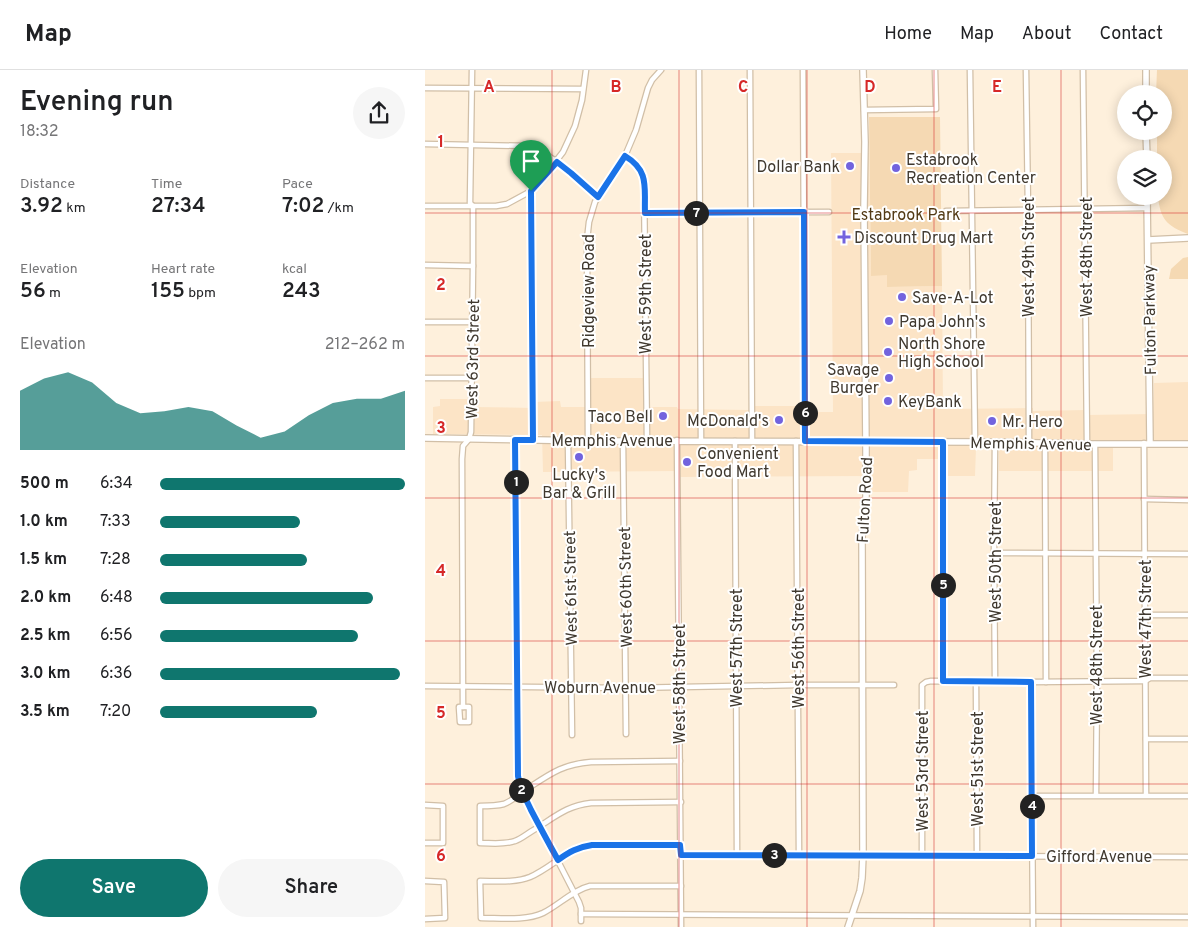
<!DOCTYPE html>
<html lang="en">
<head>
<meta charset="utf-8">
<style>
	:root { --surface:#fff; --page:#f6f6f6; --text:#202124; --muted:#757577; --line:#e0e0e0; --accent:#0f766e }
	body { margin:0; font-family:Overpass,sans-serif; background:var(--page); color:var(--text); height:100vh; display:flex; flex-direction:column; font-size:19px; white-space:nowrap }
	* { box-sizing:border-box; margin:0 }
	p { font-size:16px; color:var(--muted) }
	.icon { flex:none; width:28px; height:28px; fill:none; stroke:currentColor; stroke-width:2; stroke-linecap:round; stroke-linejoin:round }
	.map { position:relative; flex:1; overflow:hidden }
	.details { display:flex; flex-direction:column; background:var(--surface); width:425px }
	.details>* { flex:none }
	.controls { position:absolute; left:692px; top:15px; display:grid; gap:10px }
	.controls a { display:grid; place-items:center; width:55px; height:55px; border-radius:50%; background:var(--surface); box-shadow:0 2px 12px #0003; font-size:25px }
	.pin { position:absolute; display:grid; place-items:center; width:42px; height:42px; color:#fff; margin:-51px -21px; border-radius:50% 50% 50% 0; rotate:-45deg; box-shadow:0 0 5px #0007 }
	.pin .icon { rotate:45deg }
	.km { position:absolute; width:25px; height:25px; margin:-12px; border-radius:50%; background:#222; color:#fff; font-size:14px; line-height:25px; text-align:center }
	.round { display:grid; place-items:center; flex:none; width:52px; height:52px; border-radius:26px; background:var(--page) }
	.head { display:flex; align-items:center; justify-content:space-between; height:85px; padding:0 20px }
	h1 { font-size:28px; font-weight:600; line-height:38px }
	.metrics { display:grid; grid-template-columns:repeat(3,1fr); gap:8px; height:85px; padding:5px 20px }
	.metrics div { display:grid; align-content:center }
	.metrics b { font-size:21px; font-weight:600 }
	.metrics small { font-size:14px; font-weight:400 }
	.metrics p { font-size:14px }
	.chart { height:140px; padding:10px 20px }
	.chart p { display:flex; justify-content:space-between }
	.chart svg { width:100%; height:90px; margin-top:5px; fill:var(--accent); opacity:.7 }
	.button { display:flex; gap:10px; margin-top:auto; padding:10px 20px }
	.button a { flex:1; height:58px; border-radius:30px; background:var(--accent); color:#fff; font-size:20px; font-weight:600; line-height:58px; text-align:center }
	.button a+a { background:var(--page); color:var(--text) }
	ul { padding:0 20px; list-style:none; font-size:16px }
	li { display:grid; grid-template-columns:80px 60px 1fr; align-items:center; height:38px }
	li i { height:12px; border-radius:6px; background:var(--accent) }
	header { display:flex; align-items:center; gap:30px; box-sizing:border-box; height:70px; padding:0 25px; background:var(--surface); border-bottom:1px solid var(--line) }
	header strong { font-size:24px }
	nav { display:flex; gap:28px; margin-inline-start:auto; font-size:18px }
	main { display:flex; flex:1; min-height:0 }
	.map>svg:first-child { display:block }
	.built { fill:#fce4c6 }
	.green { fill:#f5d9b3 }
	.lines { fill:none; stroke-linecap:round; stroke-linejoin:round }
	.street-casing { stroke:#d1bfa7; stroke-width:7 }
	.secondary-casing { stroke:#d1bfa7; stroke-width:8 }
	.street { stroke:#fff; stroke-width:4.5 }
	.secondary { stroke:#fff; stroke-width:5.5 }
	.route-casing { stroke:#fff; stroke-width:10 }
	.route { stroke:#1a73e8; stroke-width:6 }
	.grid { fill:none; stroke:#d62828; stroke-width:1; stroke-opacity:0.55 }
	.poi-dot { fill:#7263de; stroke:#fff; stroke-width:2 }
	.labels { text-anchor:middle; stroke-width:4; stroke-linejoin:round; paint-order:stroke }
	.poi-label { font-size:16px; fill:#40392f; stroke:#fff; text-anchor:start }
	.park-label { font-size:16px; fill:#523a15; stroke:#fff }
	.street-label { font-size:16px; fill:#40392f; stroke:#fff }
	.grid-label { font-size:16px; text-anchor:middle; font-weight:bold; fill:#d62828; stroke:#fff; stroke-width:4; stroke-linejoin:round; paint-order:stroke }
</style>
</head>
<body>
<header>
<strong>Map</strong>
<nav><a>Home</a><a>Map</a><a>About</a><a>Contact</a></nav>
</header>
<main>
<section class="details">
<div class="head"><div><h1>Evening run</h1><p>18:32</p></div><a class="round"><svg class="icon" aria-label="share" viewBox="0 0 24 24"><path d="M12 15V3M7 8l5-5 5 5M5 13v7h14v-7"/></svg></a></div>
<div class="metrics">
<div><p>Distance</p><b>3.92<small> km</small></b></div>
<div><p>Time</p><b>27:34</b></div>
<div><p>Pace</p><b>7:02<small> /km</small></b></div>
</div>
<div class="metrics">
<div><p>Elevation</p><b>56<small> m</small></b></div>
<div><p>Heart rate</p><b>155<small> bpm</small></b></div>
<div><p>kcal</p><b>243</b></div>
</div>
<div class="chart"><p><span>Elevation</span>212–262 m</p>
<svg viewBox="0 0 160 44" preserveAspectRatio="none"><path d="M0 44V15L10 9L20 6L30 11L40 21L50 26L60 25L70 23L80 25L90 32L100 38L110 35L120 27L130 21L140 19L150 19L160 15V44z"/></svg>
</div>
<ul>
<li><b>500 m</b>6:34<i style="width:100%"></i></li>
<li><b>1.0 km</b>7:33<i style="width:57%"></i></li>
<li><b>1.5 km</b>7:28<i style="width:60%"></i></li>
<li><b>2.0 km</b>6:48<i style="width:87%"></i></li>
<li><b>2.5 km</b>6:56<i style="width:81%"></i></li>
<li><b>3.0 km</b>6:36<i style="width:98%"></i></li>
<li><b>3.5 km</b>7:20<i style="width:64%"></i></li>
</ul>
<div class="button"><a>Save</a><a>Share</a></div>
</section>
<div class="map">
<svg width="763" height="857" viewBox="0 0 763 857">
	<rect width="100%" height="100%" fill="#fef0dc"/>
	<path class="built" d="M406 83H444L446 205H462V217L517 216 518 339 608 338V341L661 340V345L728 344 729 313 763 312V377H688V401H574V378H551L550 406H521L520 389H492V400L484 401 483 422H445V406L255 407V401L118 402 117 365 8 364V337L15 336V329H47L48 337 109 338V332L135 331 136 337H164L165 308H224L225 337H252L253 339 325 340V336H380L381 342H408Z"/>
	<g class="green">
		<path d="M732 0H763V164C742 156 735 149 733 126H739V89H732V61H739V24H731Z"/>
		<path d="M444 47H515L517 216 462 217V205L446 206Z"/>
		<path d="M763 187V209H744L746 199 758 188Z"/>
	</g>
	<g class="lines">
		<defs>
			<g id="street">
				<path d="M274 0 276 371"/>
				<path d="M325 0 327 371"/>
				<path d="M378 0 380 371"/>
				<path d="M545 0 550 372"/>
				<path d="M601 0 603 139 604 373"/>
				<path d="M658 0 662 374"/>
				<path d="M0 18 158 19"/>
				<path d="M439 40 511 39 510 0"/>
				<path d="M0 74 103 76C118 82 134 92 147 103 156 111 163 120 173 127"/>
				<path d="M200 86C212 93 216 97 219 111L222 371"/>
				<path d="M106 121 108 370"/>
				<path d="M0 136H71L82 134 106 121 121 104 138 82 150 56 157 30 161 0"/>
				<path d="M521 141 722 138"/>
				<path d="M220 143 404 142"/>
				<path d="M0 195 48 196"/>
				<path d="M0 252H47"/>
				<path d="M0 308H47"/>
				<path d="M90 370 93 707 94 715 98 723 154 832 156 838V851"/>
				<path d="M252 370 256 857"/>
				<path d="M143 371 147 665"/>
				<path d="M163 371 162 170 164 152 170 132 200 86 211 60 223 18 227 10 236 0"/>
				<path d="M198 371 201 664"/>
				<path d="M310 371 312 785"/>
				<path d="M371 371 374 785"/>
				<path d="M518 372V611"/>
				<path d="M620 373 621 612"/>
				<path d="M719 373 721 725"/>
				<path d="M670 374 672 612 671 725"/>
				<path d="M719 429 763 430"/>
				<path d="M569 483 763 484"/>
				<path d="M720 545H763"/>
				<path d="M551 611 552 786"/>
				<path d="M570 611 569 483 570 372"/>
				<path d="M606 612 608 857"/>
				<path d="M0 616 201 618 373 615H469"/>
				<path d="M34 637H44V652H35Z"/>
				<path d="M38 637 37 389 38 376 44 369 46 362 48 196V136L45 133 47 0"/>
				<path d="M721 669H763"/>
				<path d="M255 691 166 692C138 694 125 704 102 719 95 724 87 731 79 734 71 736 63 736 55 736V773C66 773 79 775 90 771 96 769 102 764 107 761 129 748 140 736 166 733L256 732"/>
				<path d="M607 726H763"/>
				<path d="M0 735 18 736V773H0"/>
				<path d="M255 775H167C142 778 128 797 105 807 90 813 71 811 55 811L56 848C75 848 101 851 118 843 134 835 148 820 165 816H256"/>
				<path d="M255 785 763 787"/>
				<path d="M497 786V615L501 612 506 611 606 612 720 611 725 608H763"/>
				<path d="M0 811 19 812 20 848 0 849"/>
				<path d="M156 844 763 847"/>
			</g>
			<g id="secondary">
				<path d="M721 0V24"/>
				<path d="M721 61 722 89"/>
				<path d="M722 126 725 373"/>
				<path d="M723 170 763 168"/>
				<path d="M0 368 171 371 570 372 662 374H763"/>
				<path d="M423 857 435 821 437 808 438 785 437 467 441 426V379L439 138 440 72 438 0"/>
			</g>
		</defs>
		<use href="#street" class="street-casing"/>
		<use href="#secondary" class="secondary-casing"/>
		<use href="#street" class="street"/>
		<use href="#secondary" class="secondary"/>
	</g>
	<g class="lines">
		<defs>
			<path id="route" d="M200 86C225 101 219 118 220 143L379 142 380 371 518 372V611L606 612 607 786 256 785 255 775H167C153 777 144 782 133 790 124 774 115 757 106 740 101 729 95 719 93 706L90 370H108L106 121 132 92 146 103 173 127Z"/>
		</defs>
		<use href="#route" class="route-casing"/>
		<use href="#route" class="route"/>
	</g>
	<path class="grid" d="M127 0V857M254 0V857M382 0V857M509 0V857M636 0V857M0 143H763M0 286H763M0 428H763M0 571H763M0 714H763"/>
	<g class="poi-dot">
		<circle cx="425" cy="96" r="5"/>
		<circle cx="471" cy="98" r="5"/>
		<path d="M416.5 159.5h5v5h5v5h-5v5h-5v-5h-5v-5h5z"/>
		<circle cx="477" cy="227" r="5"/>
		<circle cx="464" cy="251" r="5"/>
		<circle cx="463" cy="282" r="5"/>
		<circle cx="464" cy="308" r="5"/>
		<circle cx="463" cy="331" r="5"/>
		<circle cx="238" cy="346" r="5"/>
		<circle cx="354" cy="350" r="5"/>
		<circle cx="567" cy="351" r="5"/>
		<circle cx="154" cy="387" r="5"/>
		<circle cx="262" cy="392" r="5"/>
	</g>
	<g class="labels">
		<g class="poi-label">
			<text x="481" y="95">Estabrook<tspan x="481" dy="18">Recreation Center</tspan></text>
			<text x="415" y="102" text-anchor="end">Dollar Bank</text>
			<text x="429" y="173">Discount Drug Mart</text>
			<text x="487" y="233">Save-A-Lot</text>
			<text x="474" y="257">Papa John's</text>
			<text x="473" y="279">North Shore<tspan x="473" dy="18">High School</tspan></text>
			<text x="454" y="305" text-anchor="end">Savage<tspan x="454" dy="18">Burger</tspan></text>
			<text x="473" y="337">KeyBank</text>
			<text x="228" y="352" text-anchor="end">Taco Bell</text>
			<text x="344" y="356" text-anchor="end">McDonald's</text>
			<text x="577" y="357">Mr. Hero</text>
			<text x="272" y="389">Convenient<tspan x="272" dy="18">Food Mart</tspan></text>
			<text x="154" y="410" text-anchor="middle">Lucky's<tspan x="154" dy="18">Bar &amp; Grill</tspan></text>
		</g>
		<g class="park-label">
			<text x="481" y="150">Estabrook Park</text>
		</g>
		<g class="street-label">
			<text transform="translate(603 187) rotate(-90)" y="6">West 49th Street</text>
			<text transform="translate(661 187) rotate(-90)" y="6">West 48th Street</text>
			<text transform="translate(163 221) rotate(-90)" y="6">Ridgeview Road</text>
			<text transform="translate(220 224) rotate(-90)" y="6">West 59th Street</text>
			<text transform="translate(724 250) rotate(-91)" y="6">Fulton Parkway</text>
			<text transform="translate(47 289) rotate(-89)" y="6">West 63rd Street</text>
			<text x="187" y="376">Memphis Avenue</text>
			<text transform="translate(606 373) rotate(1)" y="6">Memphis Avenue</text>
			<text transform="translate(439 430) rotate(-87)" y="6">Fulton Road</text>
			<text transform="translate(570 492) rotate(-90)" y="6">West 50th Street</text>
			<text transform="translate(200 517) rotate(-91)" y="6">West 60th Street</text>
			<text transform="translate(145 518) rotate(-91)" y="6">West 61st Street</text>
			<text transform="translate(720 549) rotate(-90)" y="6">West 47th Street</text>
			<text transform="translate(311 578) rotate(-90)" y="6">West 57th Street</text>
			<text transform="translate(373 578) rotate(-90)" y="6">West 56th Street</text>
			<text transform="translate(671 595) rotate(-90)" y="6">West 48th Street</text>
			<text transform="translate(254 614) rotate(-90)" y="6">West 58th Street</text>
			<text x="175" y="623">Woburn Avenue</text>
			<text transform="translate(552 699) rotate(-90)" y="6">West 51st Street</text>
			<text transform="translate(497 701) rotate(-90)" y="6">West 53rd Street</text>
			<text x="674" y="792">Gifford Avenue</text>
		</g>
	</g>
	<g class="grid-label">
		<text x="64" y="22">A</text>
		<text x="191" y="22">B</text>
		<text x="318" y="22">C</text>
		<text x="445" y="22">D</text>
		<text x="572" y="22">E</text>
		<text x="16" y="77">1</text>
		<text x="16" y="220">2</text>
		<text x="16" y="363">3</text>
		<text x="16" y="506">4</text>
		<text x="16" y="648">5</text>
		<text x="16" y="791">6</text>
	</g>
</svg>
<div class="controls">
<a><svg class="icon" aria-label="locate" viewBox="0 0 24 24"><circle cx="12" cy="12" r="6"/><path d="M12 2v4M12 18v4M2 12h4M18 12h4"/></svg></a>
<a><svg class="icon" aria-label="layers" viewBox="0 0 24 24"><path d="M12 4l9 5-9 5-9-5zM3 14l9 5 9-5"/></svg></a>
</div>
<div class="pin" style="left:106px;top:121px;background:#1e9e55"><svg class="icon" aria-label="arrive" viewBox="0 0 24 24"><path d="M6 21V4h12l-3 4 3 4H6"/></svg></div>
<b class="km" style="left:91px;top:412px">1</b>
<b class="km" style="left:96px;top:720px">2</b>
<b class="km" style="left:349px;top:785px">3</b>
<b class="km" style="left:607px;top:736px">4</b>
<b class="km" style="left:518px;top:515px">5</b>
<b class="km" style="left:380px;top:343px">6</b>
<b class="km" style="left:271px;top:143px">7</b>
</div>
</main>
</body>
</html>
